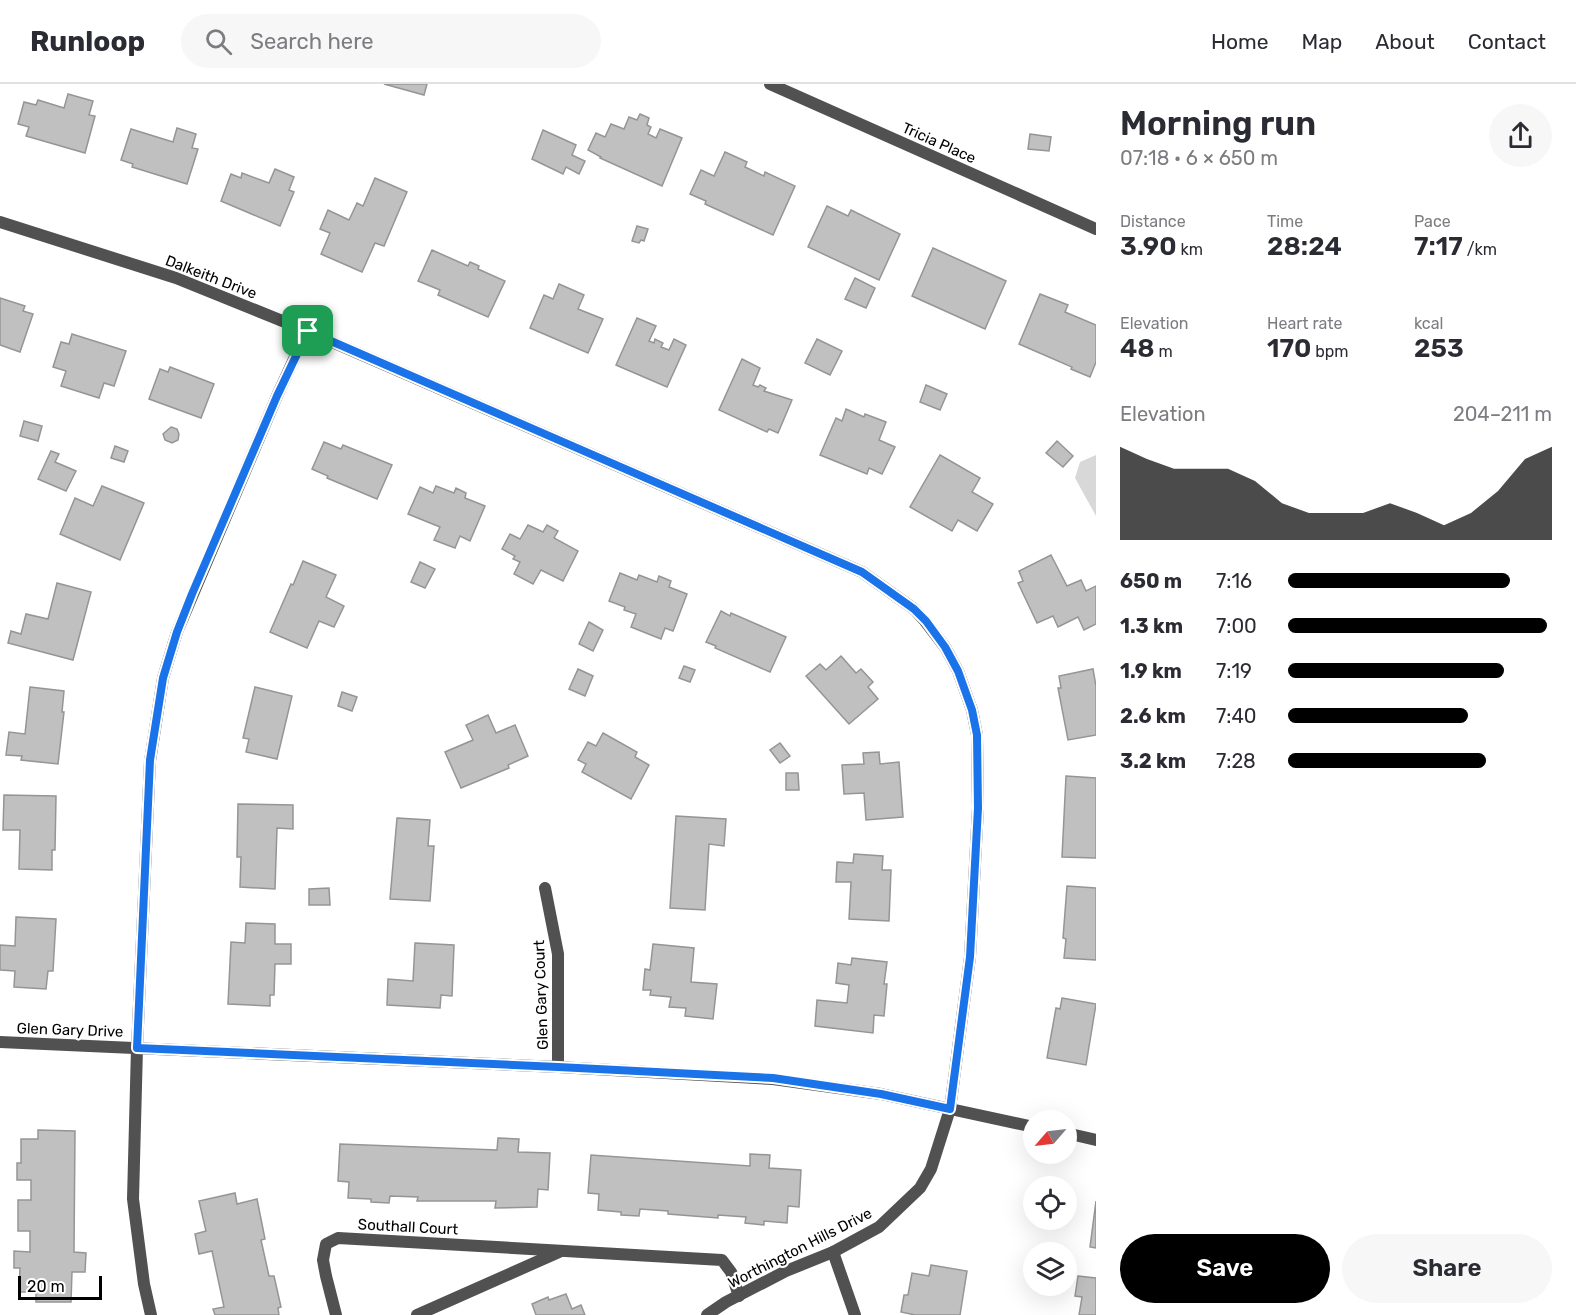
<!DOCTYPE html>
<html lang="en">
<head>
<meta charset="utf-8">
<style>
	:root { --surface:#fff; --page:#f7f7f7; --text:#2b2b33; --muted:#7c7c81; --line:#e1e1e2; --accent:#000 }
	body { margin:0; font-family:Rubik,sans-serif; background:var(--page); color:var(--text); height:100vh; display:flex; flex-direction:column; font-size:22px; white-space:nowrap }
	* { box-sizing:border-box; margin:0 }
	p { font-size:20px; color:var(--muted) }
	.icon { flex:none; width:33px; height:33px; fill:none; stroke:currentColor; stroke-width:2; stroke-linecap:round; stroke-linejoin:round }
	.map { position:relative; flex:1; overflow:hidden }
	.side { display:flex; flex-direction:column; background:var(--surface); width:480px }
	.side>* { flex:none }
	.needle { width:39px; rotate:242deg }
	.fabs { position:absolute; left:1023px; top:1026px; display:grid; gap:12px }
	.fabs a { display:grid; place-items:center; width:54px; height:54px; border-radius:50%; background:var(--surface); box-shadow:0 6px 24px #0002; font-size:30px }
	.scale { position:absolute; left:18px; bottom:15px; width:84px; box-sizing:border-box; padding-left:6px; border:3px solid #000; border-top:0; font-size:16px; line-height:21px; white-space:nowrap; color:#000; -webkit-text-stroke:4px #fff; paint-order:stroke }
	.pin { position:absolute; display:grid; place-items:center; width:51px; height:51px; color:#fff; margin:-26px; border-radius:12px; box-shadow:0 3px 9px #0006 }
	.round { display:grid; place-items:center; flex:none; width:63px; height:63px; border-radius:32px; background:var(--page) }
	.summary { display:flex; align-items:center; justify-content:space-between; height:102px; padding:0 24px }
	h1 { font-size:33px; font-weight:600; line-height:45px }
	.figures { display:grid; grid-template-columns:repeat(3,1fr); gap:9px; height:102px; padding:6px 24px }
	.figures div { display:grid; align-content:center }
	.figures b { font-size:26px; font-weight:600 }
	.figures small { font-size:16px; font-weight:400 }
	.figures p { font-size:16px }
	.chart { height:168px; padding:12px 24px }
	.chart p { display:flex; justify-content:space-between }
	.chart svg { width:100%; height:108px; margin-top:6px; fill:var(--accent); opacity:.7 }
	.cta { display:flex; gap:12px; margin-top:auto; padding:12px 24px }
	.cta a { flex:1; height:69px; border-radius:36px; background:var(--accent); color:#fff; font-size:24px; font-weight:600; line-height:69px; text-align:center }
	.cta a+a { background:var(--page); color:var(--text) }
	ul { padding:0 24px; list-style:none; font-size:20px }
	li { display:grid; grid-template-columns:96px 72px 1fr; align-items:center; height:45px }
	li i { height:15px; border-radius:8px; background:var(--accent) }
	header { display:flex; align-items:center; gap:36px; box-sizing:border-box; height:84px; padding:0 30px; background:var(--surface); border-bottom:2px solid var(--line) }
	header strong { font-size:28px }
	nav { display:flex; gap:33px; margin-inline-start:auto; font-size:21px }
	.search { width:420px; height:54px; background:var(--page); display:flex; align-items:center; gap:15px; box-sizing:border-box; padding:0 21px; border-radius:33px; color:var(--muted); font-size:22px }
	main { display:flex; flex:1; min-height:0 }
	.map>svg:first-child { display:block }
	.green { fill:#d8d8d8 }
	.building { fill:#c0c0c0; stroke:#959595; stroke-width:1.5 }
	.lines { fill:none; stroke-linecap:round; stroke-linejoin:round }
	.street { stroke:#515151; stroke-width:12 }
	.route-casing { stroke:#fff; stroke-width:12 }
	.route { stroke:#1a73e8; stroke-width:8 }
	.labels { text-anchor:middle; stroke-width:4.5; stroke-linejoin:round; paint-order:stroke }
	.street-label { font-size:15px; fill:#000; stroke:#fff }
</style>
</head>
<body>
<header>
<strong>Runloop</strong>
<div class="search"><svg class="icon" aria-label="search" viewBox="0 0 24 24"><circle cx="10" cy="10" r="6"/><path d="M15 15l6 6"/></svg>Search here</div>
<nav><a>Home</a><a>Map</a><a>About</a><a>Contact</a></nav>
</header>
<main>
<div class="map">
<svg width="1096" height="1231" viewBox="0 0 1096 1231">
	<rect width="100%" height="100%" fill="#fff"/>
	<path class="green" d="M1096 371V432L1075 394 1080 378Z"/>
	<g class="building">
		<path d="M384 0H427L424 11Z"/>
		<path d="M68 10 93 17 89 31 95 32 85 69 26 52 29 43 18 40 24 18 36 21 38 16 64 24Z"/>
		<path d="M640 30 649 34 647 41 651 43 648 50 656 54 660 45 682 54 662 102 600 74 601 73 588 66 596 49 605 53 611 40 624 45 629 33 637 36Z"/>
		<path d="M177 44 196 50 192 64 198 65 187 100 132 83 133 80 121 76 131 45 173 58Z"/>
		<path d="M543 46 576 61 572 71 585 77 579 90 566 83 563 90 532 75Z"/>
		<path d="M1030 50 1051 53 1049 67 1028 65Z"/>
		<path d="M725 68 747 78 745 83 764 92 765 88 795 102 773 151 705 120 706 117 690 110 701 86 714 92Z"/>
		<path d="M275 85 294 93 289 106 294 108 280 142 221 117 231 90 241 94 242 89 269 99Z"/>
		<path d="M375 94 407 108 384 162 375 159 362 188 321 170 330 149 320 145 328 126 349 136 357 119 363 122Z"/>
		<path d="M827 122 848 132 851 126 900 150 879 196 808 163Z"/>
		<path d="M637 142 648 145 644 157 641 156 639 159 632 157Z"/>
		<path d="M933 164 1006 197 985 245 912 212Z"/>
		<path d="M432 166 468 182 470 178 479 182 478 185 505 197 488 233 438 211 440 206 418 197Z"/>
		<path d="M855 194 875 204 866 224 845 215Z"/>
		<path d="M559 200 584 211 578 225 603 235 588 269 530 244 544 211 553 215Z"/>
		<path d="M1040 210 1068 221 1065 228 1096 241V278L1090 293 1071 285 1072 283 1019 260Z"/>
		<path d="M0 214 25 222 23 227 33 230 20 268 0 261Z"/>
		<path d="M637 234 656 242 649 257 654 259 655 255 663 259 661 263 669 266 674 255 686 261 667 303 616 281Z"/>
		<path d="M72 250 126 267 114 302 104 299 99 314 61 302 66 287 53 283 61 258 69 260Z"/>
		<path d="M817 255 842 267 830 291 805 279Z"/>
		<path d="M742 275 760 284 753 301 758 303 760 301 766 304 764 307 792 316 778 349 769 345 767 348 719 326Z"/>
		<path d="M170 283 214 300 201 334 149 315 160 285 168 288Z"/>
		<path d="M926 301 947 310 940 326 920 318Z"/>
		<path d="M846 325 864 333 865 330 886 338 879 356 895 363 882 390 869 384 867 390 820 371 836 334 842 337Z"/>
		<path d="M24 337 42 342 38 357 20 352Z"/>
		<path d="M171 343 177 345 179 350 178 356 172 359 165 356 163 350Z"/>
		<path d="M1057 357 1073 372 1063 383 1046 369Z"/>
		<path d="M324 358 341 365 343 361 392 381 377 415 327 394 328 392 312 385Z"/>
		<path d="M115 362 128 367 124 378 111 374Z"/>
		<path d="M51 367 59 370 55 378 76 387 66 407 38 395Z"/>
		<path d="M940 371 980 394 972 408 993 420 977 447 958 436 952 447 910 423Z"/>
		<path d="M102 402 144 419 120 476 60 450 75 414 93 422Z"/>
		<path d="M436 402 454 409 456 404 466 409 465 414 485 422 470 457 460 452 455 464 434 456 440 443 408 430 420 403 433 409Z"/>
		<path d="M528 441 543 448 547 441 558 447 554 454 578 467 563 497 541 486 533 500 514 490 520 478 513 475 515 472 502 465 510 450 520 455Z"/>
		<path d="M1051 471 1067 502 1081 496 1086 507 1096 502V540L1084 546 1078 533 1058 543 1053 532 1037 539 1018 499 1023 497 1019 487Z"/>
		<path d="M303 477 336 491 326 513 344 522 334 543 319 537 307 564 270 548 291 500 293 501Z"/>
		<path d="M420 478 435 485 425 504 411 498Z"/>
		<path d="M620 489 637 496 639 491 657 498 659 492 671 497 669 503 687 510 673 547 665 544 661 555 631 543 636 530 624 526 625 523 609 517Z"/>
		<path d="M57 499 91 508 73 576 8 559 11 547 21 550 26 530 48 535Z"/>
		<path d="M721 527 730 532 731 529 786 553 770 588 715 564 716 562 706 558Z"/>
		<path d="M589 538 603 546 593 567 579 560Z"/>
		<path d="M841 572 856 589 861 585 873 598 868 603 878 615 849 640 806 592 820 580 826 586Z"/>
		<path d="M684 582 695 586 690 598 679 594Z"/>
		<path d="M578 585 593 592 585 612 569 605Z"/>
		<path d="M1093 585 1096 602V651L1068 656 1058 604H1061L1059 592Z"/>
		<path d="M30 603 64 607 62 628H64L58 680 21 676 22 672 6 671 9 648 25 650Z"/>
		<path d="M255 603 292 612 277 675 246 668 249 655 243 654Z"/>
		<path d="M342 608 357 613 352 627 338 622Z"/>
		<path d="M488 631 496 649 515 641 528 672 508 681 509 684 461 704 445 668 473 656 466 641Z"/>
		<path d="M603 649 637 668 635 673 649 681 631 715 582 688 586 680 578 676 588 658 596 662Z"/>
		<path d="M780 659 790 672 780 679 770 666Z"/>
		<path d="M879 668 880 680 899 678 903 733 866 736 864 709 844 710 842 681 864 680 863 669Z"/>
		<path d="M786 689H798L799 706H786Z"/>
		<path d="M1066 692 1096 694V774L1062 773Z"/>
		<path d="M4 711 56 712 55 766H52V786L19 785 20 746H3Z"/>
		<path d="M238 720 293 721V745L277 744 275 805 240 803 241 773H237Z"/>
		<path d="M676 732 726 735 724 762 709 760 705 826 670 824Z"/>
		<path d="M397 734 430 736 428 762H434L430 817 390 815Z"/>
		<path d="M854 770 883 772 882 786H891L889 837 849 835 851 798H836L837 778 853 779Z"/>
		<path d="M1067 802 1096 804V876L1064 874 1066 855 1063 854Z"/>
		<path d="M329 804 330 821H309V805Z"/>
		<path d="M16 833 56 835 53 887H48L46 905 14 903 15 887 0 886V861L15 862Z"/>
		<path d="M246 839 275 840V860H291V880H275L274 911H270V922L228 920 231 858 245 859Z"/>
		<path d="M415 859 454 861 452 912 441 911 440 924 387 921 388 895 413 897Z"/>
		<path d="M653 860 694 864 691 898 717 900 713 935 685 932 686 924 669 923 671 913 650 911 651 906H643L645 885 650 886Z"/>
		<path d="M852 874 887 878 884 900H887L884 932 874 931 873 949 815 942 817 916 847 919 849 901 836 899 838 879 851 881Z"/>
		<path d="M1062 914 1096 920 1086 981 1047 974 1056 924 1060 925Z"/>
		<path d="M38 1046 75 1047 74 1168 86 1169 85 1188H72L71 1218H36V1208H19L20 1184H14V1167L30 1168V1147H18V1116H31V1096H17V1079H21V1055H38Z"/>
		<path d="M498 1054 519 1055 518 1068 550 1069 548 1106 538 1105 537 1123 495 1124 496 1117H417L418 1113 390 1112 389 1119 371 1118V1115L348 1114 349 1098 338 1097 340 1060 497 1066Z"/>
		<path d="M750 1070 770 1071 769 1084 801 1086 799 1123 788 1122 787 1139 764 1137V1141L745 1139 746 1133 718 1131V1134L668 1130V1127L640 1125 639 1132 621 1131V1128L598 1126 599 1110 588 1109 591 1071 750 1082Z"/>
		<path d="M235 1109 237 1120 257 1115 265 1155 261 1156 269 1192H274L281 1223 278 1224 279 1231H215L213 1225 224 1223 212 1167 199 1170 195 1150 206 1147 199 1117Z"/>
		<path d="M1096 1117V1164L1090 1163Z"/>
		<path d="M931 1181 967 1187 960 1231H915L901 1228 904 1211H908L912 1189 929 1192Z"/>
		<path d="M1078 1192 1096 1194V1231H1079L1082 1213 1075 1212Z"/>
		<path d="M566 1210 572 1225 581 1221 585 1231H536L532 1220 548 1213 549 1216Z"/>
	</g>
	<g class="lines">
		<g class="street">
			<path d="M770 0 1096 145"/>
			<path d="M0 138 176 194 307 247 862 488 914 525 925 537 945 563 958 587 972 626 977 651 978 724 970 873 950 1025 931 1085 920 1104 879 1143 833 1168 786 1187 726 1218 707 1231"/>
			<path d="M545 804 558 870V983"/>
			<path d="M0 958 558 983 773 995 881 1010 1034 1043"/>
			<path d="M1066 1049 1096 1056"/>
			<path d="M833 1168 855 1231"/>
			<path d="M151 1231 144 1200 133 1115 137 964 150 677 163 594 177 548 277 312 307 247"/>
			<path d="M336 1231 326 1192 323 1176 326 1160 338 1154 722 1176 731 1188 739 1212"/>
			<path d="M417 1231 559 1168"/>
		</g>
	</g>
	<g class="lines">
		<defs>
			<path id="route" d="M308 247 862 488 914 525 926 537 945 563 958 587 972 626 977 651 978 724 970 873 950 1025 881 1010 773 994 558 983 137 964 150 676 163 594 177 548 192 510 277 312Z"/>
		</defs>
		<use href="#route" class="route-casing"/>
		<use href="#route" class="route"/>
	</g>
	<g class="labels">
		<g class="street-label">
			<text transform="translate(939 59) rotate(24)" y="5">Tricia Place</text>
			<text transform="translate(211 193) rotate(21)" y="5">Dalkeith Drive</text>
			<text transform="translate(541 911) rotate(-92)" y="5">Glen Gary Court</text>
			<text transform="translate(70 946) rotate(2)" y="5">Glen Gary Drive</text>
			<text transform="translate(408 1143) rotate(3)" y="5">Southall Court</text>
			<text transform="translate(800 1164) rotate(-27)" y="5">Worthington Hills Drive</text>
		</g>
	</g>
</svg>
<div class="fabs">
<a><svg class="needle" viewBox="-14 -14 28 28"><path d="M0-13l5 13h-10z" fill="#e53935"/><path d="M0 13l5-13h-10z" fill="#7c7c81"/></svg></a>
<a><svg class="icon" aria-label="locate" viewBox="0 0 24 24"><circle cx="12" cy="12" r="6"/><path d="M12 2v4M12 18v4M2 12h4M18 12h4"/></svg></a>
<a><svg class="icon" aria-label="layers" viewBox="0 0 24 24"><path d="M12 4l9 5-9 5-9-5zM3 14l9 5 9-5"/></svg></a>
</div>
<div class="scale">20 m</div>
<div class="pin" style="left:308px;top:247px;background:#1e9e55"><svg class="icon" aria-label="arrive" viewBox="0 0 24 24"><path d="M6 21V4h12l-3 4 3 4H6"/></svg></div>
</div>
<section class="side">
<div class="summary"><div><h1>Morning run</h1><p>07:18 · 6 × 650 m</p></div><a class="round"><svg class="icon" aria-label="share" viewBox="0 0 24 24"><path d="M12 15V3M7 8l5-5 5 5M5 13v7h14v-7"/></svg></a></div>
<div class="figures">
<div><p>Distance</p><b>3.90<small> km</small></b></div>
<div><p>Time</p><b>28:24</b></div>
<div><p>Pace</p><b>7:17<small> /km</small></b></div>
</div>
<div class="figures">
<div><p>Elevation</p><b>48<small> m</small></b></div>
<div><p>Heart rate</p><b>170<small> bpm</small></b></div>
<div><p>kcal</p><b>253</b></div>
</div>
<div class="chart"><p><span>Elevation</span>204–211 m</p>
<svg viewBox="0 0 160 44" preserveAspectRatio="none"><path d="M0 44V6L10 11L20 15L30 15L40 15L50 20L60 29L70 33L80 33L90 33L100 29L110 33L120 38L130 33L140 24L150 11L160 6V44z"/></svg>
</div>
<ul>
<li><b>650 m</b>7:16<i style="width:84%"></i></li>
<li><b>1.3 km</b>7:00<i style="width:98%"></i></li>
<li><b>1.9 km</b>7:19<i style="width:82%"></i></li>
<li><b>2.6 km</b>7:40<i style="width:68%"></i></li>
<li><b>3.2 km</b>7:28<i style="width:75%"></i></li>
</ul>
<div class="cta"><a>Save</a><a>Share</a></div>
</section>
</main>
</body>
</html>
